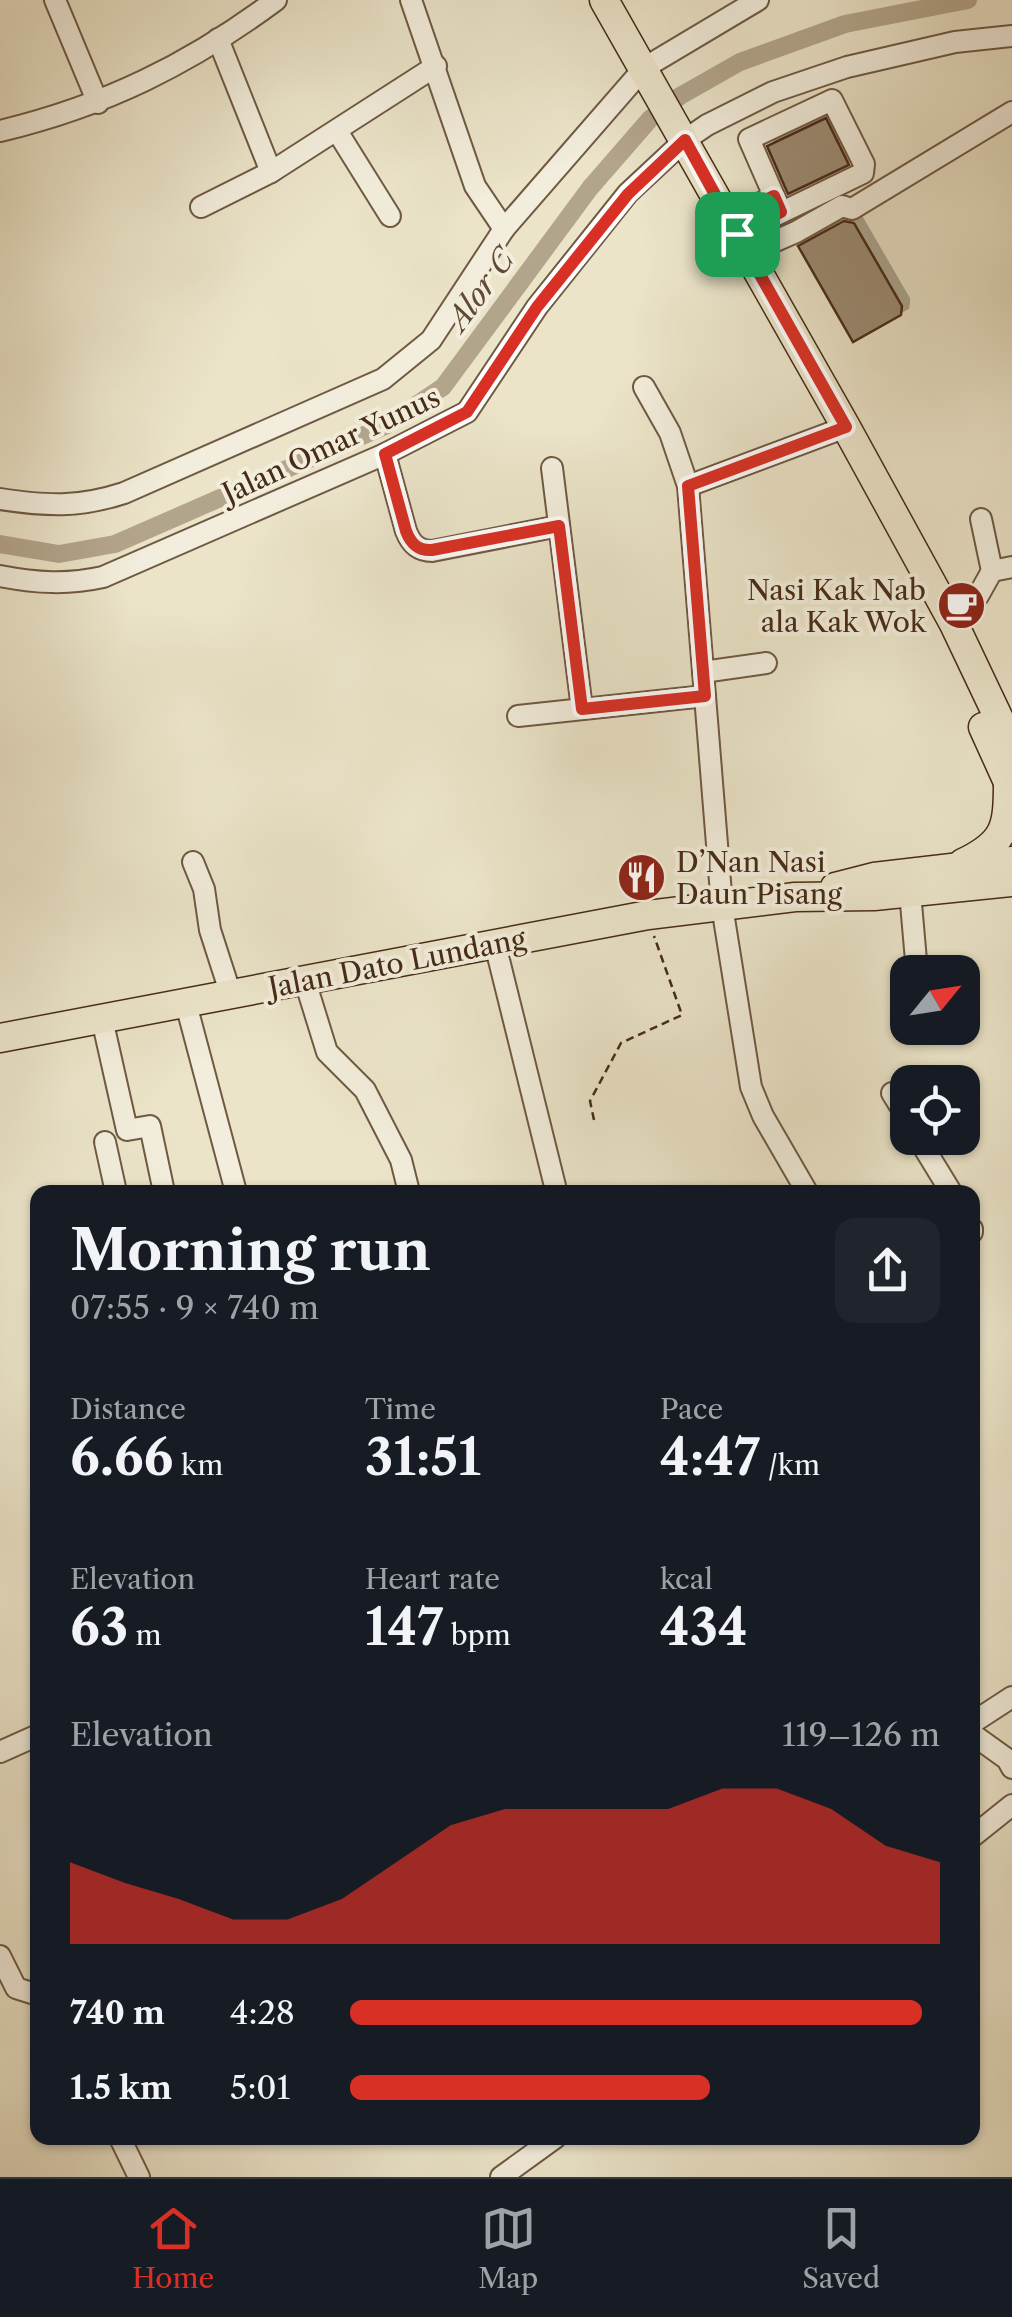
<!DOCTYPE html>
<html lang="en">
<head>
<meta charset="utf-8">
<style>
	:root { --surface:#171b24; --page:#20242c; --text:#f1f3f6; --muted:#9ea1a6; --line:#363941; --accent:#d93025 }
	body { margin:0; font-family:"Libre Caslon Text",serif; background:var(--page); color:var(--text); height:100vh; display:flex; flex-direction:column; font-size:38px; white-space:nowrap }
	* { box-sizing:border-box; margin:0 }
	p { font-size:32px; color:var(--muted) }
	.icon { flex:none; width:55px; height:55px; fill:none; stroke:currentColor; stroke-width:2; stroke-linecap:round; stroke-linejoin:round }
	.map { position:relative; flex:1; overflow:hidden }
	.sheet { position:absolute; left:30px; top:1185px; width:950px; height:960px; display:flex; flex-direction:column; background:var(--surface); border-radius:20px; box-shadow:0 2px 8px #0004 }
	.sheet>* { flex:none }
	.needle { width:65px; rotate:60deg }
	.fabs { position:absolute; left:890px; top:955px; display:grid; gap:20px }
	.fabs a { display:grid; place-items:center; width:90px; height:90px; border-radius:20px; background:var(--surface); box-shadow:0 2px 8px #0004; font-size:50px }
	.pin { position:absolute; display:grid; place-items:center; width:85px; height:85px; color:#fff; margin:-42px; border-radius:20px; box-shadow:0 5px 15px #0006 }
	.round { display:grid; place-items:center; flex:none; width:105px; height:105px; border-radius:20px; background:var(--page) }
	.headline { display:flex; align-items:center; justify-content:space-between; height:170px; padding:0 40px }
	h1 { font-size:55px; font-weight:700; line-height:75px }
	.metrics { display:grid; grid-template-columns:repeat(3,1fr); gap:15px; height:170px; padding:10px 40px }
	.metrics div { display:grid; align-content:center }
	.metrics b { font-size:50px; font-weight:700 }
	.metrics small { font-size:28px; font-weight:400 }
	.metrics p { font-size:28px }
	.chart { height:280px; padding:20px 40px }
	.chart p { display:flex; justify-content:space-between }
	.chart svg { width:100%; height:180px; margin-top:10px; fill:var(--accent); opacity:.7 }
	ul { padding:0 40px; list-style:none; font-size:32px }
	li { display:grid; grid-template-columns:160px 120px 1fr; align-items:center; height:75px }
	li i { height:25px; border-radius:12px; background:var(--accent) }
	.menu { display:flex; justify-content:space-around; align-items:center; height:140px; border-top:2px solid var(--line); background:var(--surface); font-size:28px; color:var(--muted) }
	.menu a { display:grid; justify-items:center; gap:5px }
	.menu .active { color:var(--accent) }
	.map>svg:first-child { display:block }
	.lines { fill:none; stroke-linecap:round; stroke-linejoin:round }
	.canal { stroke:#b3a58c; stroke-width:18 }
	.building { fill:#9c8b73; stroke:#462b15; stroke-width:2.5; filter:url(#shadow) }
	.minor-casing { stroke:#6f5942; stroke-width:24 }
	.major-casing { stroke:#462b15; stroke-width:31 }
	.path { stroke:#462b15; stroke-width:2.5; stroke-dasharray:8 5; stroke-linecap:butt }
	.minor { stroke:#f2eddc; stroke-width:20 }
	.major { stroke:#ebe4c9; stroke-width:28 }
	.route-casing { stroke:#fff; stroke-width:20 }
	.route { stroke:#d93025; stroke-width:12 }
	.labels { text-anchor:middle; stroke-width:8; stroke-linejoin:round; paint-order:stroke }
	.street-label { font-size:28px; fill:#462b15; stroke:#f2eddc }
	.poi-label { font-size:28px; fill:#462b15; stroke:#f2eddc; text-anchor:end }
	.water-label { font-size:30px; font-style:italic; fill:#614a33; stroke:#f2eddc }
</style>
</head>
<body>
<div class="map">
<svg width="1012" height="2177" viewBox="0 0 1012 2177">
	<defs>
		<filter id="shadow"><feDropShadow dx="7" dy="-7" stdDeviation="0" flood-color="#0004"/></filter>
	</defs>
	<rect width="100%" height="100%" fill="#ebe4c9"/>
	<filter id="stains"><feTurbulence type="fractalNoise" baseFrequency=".002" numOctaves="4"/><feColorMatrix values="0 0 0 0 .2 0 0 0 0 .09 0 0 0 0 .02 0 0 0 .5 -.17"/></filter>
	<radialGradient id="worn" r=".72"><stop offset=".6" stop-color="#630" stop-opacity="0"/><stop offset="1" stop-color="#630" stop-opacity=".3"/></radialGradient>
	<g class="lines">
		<path class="canal" d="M0 544 59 554 115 544 385 426 443 387 590 188 650 119 680 96 740 62 845 24 968 0"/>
	</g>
	<g class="building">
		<path d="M826 118 849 165 788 194 767 146Z"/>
		<path d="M844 221 854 223 902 306 901 315 853 342 798 246Z"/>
	</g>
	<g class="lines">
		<defs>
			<g id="minor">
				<path d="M55 0 98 103"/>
				<path d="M411 0 475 186 504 229"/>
				<path d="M218 39 271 172"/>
				<path d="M0 131C105 106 190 64 276 0"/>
				<path d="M337 131 390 216"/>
				<path d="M201 207 271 172 436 66"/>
				<path d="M728 218 774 197"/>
				<path d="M737 234 863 173 864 164 832 100 749 139 781 212"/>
				<path d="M748 253 796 232 842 206 852 209 1012 112"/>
				<path d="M644 387 670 433 688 486 722 906 751 1087 763 1116 807 1192"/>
				<path d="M385 454 406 531C411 544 418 551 432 551L559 526"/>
				<path d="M552 468 582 709"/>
				<path d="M688 486 846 427"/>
				<path d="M0 499C47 506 78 508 124 493L383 379 431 340 504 229 644 68 758 0"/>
				<path d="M981 519 992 571"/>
				<path d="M0 576C37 583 67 585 103 577L385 454 467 412 537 307 628 193 685 140 707 125 773 92 847 67 955 42 1012 36"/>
				<path d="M947 614 978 596 992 571 1012 567"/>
				<path d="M703 672 766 663"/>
				<path d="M518 716 705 696"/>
				<path d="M193 862 204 889 210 930 231 995"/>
				<path d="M910 892 917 972"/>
				<path d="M495 944 555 1186 552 1192"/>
				<path d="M305 981 327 1052 365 1090 401 1160 409 1192"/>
				<path d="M186 1004 236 1192"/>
				<path d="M102 1019 127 1130 150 1126 164 1192"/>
				<path d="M892 1093 908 1119"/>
				<path d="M918 1138 951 1192"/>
				<path d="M105 1142 116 1192"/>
				<path d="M972 1229V1232"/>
				<path d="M972 1723 1012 1697"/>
				<path d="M972 1734 1007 1759 1012 1768"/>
				<path d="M0 1752 38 1735"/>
				<path d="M972 1837 1012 1805"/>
				<path d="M0 1956 16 1988 38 1995"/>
				<path d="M120 2138 139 2177"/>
				<path d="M501 2177 555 2138"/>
			</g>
			<g id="major">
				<path d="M604 0 846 427 954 624 1012 746"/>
				<path d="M983 727 1012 791"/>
				<path d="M963 863C1005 843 1008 828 1008 783"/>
				<path d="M835 887 874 877 1012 861"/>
				<path d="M0 1038 648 915 795 897 874 896 1012 882"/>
			</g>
		</defs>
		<use href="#minor" class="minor-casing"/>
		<use href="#major" class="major-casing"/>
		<path class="path" d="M594 1120 590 1101 621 1043 682 1015 654 936"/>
		<use href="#minor" class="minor"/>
		<use href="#major" class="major"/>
	</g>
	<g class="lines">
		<defs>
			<path id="route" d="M685 140 728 218 774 196 781 212 737 234 846 427 688 486 705 696 582 709 559 526 432 550C418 551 411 544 406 531L385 454 467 412 537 307 628 194Z"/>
		</defs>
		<use href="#route" class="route-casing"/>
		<use href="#route" class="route"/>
	</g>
	<defs>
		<symbol id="cafe-disc" viewBox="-11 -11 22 22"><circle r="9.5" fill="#8f2418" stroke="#f2eddc"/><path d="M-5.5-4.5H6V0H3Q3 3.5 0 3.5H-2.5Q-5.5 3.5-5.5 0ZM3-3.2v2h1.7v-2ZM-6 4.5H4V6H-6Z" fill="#fff"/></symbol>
		<symbol id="restaurant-disc" viewBox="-11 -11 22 22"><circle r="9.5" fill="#8f2418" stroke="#f2eddc"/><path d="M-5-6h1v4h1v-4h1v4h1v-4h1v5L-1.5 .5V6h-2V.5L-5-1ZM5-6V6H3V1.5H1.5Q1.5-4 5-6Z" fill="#fff"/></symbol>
	</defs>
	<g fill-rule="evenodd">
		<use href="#cafe-disc" x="934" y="578" width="55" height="55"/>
		<use href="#restaurant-disc" x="614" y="850" width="55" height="55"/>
	</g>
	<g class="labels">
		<g class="street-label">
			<text transform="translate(331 445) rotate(-25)" y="10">Jalan Omar Yunus</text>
			<text transform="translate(397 963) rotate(-11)" y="10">Jalan Dato Lundang</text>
		</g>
		<g class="poi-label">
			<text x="926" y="600">Nasi Kak Nab<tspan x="926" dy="32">ala Kak Wok</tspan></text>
			<text x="676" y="872" text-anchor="start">D’Nan Nasi<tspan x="676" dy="32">Daun Pisang</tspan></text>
		</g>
		<g class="water-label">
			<text transform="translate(481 290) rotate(-54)" y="10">Alor C</text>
		</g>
	</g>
	<rect width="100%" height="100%" filter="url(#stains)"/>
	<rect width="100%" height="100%" fill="url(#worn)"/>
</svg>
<div class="fabs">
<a><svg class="needle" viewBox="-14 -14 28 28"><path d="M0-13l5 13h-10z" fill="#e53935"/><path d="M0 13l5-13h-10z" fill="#9ea1a6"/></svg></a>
<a><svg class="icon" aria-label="locate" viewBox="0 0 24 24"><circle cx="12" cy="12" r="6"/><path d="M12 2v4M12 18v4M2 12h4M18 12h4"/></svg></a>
</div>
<div class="pin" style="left:737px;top:234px;background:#1e9e55"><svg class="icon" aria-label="arrive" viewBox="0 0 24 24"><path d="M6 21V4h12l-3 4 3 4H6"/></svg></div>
<section class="sheet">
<div class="headline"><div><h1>Morning run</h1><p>07:55 · 9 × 740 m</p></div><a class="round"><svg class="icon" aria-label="share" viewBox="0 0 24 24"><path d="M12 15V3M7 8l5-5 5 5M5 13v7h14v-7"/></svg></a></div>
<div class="metrics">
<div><p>Distance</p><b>6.66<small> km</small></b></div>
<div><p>Time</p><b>31:51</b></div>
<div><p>Pace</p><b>4:47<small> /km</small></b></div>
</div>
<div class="metrics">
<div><p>Elevation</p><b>63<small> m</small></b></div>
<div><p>Heart rate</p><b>147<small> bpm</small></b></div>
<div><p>kcal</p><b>434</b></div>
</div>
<div class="chart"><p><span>Elevation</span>119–126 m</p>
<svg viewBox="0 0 160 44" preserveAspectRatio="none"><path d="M0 44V24L10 29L20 33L30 38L40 38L50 33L60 24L70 15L80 11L90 11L100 11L110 11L120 6L130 6L140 11L150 20L160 24V44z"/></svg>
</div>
<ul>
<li><b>740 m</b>4:28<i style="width:97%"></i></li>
<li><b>1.5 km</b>5:01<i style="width:61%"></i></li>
</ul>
</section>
</div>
<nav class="menu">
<a class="active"><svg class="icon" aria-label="home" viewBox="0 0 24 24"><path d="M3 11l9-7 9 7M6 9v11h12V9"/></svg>Home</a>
<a><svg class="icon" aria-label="map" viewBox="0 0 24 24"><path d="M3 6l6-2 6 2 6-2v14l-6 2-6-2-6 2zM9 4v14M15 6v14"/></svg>Map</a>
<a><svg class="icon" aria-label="saved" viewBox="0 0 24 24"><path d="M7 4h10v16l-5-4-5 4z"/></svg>Saved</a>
</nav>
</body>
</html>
